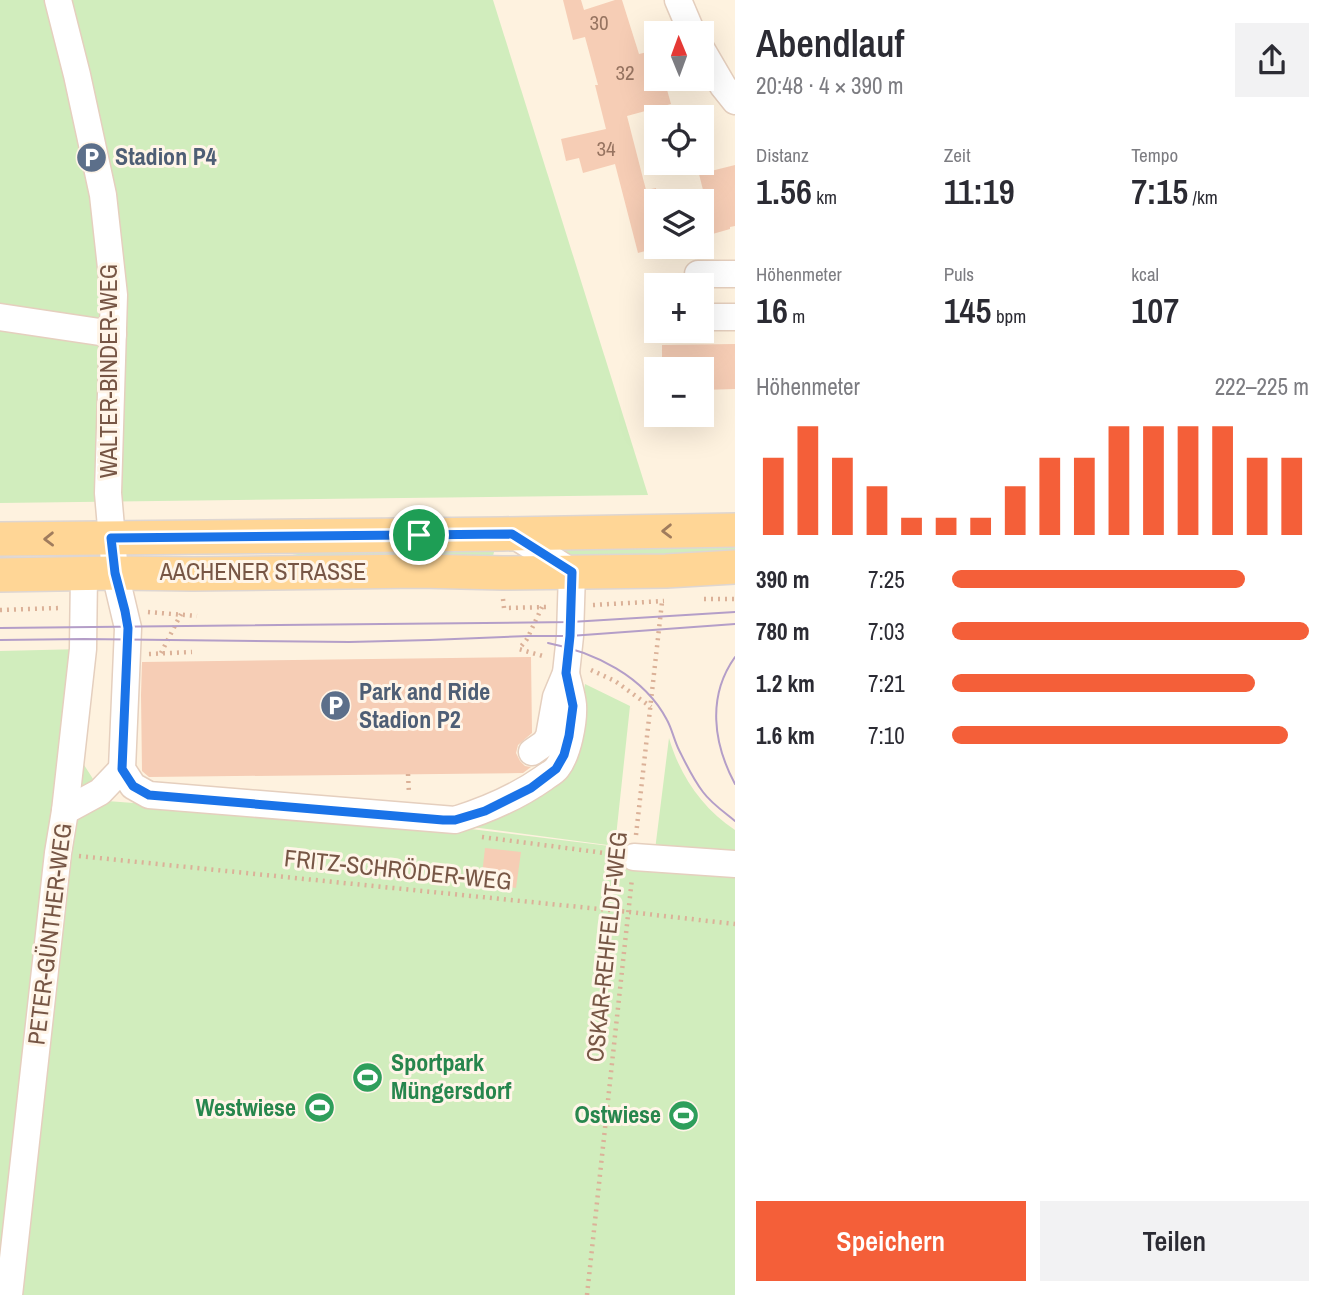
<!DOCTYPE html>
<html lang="de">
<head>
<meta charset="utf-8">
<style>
	:root { --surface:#fff; --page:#f2f2f3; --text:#2b2b33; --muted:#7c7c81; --accent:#f45f39 }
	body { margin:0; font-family:"Archivo Narrow",sans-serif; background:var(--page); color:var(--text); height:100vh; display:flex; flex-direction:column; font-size:26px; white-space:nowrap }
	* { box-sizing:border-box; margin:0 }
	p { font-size:23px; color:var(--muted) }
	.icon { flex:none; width:38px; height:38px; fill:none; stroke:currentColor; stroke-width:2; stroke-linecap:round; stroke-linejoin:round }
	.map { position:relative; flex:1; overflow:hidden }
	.side { display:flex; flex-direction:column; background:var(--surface); width:595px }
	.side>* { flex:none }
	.needle { width:46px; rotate:359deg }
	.buttons { position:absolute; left:644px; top:21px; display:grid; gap:14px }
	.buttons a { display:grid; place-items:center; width:70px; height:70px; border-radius:0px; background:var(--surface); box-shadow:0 7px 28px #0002; font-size:35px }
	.pin { position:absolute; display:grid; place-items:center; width:60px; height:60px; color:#fff; margin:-30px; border:4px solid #fff; border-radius:50%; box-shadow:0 2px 7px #0007 }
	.round { display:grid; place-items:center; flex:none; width:74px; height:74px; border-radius:0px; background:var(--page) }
	.summary { display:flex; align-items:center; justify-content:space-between; height:119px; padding:0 21px }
	h1 { font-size:38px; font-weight:600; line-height:52px }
	.metrics { display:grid; grid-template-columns:repeat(3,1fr); gap:10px; height:119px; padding:7px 21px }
	.metrics div { display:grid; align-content:center }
	.metrics b { font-size:35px; font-weight:600 }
	.metrics small { font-size:19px; font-weight:400 }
	.metrics p { font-size:19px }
	.chart { height:196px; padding:14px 21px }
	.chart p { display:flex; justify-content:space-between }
	.chart svg { width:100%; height:126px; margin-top:7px; stroke:var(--accent); stroke-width:6 }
	.primary-button { display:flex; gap:14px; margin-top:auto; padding:14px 21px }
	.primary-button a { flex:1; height:80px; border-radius:0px; background:var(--accent); color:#fff; font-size:28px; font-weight:600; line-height:80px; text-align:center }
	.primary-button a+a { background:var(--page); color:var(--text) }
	ul { padding:0 21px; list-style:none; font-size:23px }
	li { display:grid; grid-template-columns:112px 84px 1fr; align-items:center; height:52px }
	li i { height:18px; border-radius:9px; background:var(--accent) }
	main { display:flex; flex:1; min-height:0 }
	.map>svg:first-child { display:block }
	.green { fill:#d1edbd }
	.building { fill:#f6cdb5 }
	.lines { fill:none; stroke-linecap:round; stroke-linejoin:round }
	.minor-casing { stroke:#e5cfbe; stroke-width:29 }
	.major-casing { stroke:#ded6d2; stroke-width:36 }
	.path { stroke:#dbb198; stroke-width:4.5; stroke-dasharray:2 5; stroke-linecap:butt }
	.minor { stroke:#fff; stroke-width:26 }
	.major { stroke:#ffd696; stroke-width:33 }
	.tram { stroke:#b49ec8; stroke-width:2 }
	.oneway { stroke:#a07c5d }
	.route-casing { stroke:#fff; stroke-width:14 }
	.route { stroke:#1a73e8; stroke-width:9 }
	.labels { text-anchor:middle; stroke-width:6; stroke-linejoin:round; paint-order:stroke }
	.number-label { font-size:21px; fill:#977461 }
	.service-label { font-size:24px; font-weight:bold; fill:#4e5e75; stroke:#fff5e8; text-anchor:start }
	.street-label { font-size:24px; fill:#775645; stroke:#fff5e8 }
	.leisure-label { font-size:24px; font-weight:bold; fill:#27864d; stroke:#fff5e8; text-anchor:end }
</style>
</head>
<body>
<main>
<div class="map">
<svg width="735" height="1295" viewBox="0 0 735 1295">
	<rect width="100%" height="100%" fill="#fef2df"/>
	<g class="green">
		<path d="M0 0H493L648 495 0 503Z"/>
		<path d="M735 542V553L567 559 556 549Z"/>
		<path d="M345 546 495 548 493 556 181 557 286 556Z"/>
		<path d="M83 649 72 746 107 801 454 827 715 859 655 850 669 738C680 776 702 808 735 830V1295H0V651Z"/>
		<path d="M585 684 630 706 615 846 472 827 573 762Z"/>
	</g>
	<g class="building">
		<path d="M563 0H581L584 10 615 0H622L639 54 656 50V79H664L671 104 627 116 646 190 656 188V248L638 253 615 164 583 173 579 158 566 161 561 139 606 129 595 85H598L585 37 573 40Z"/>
		<path d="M735 165V226L730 227V229L702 237V216L709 214 699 174Z"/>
		<path d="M735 344V389L702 390V369H662V345Z"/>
		<path d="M531 657 532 733 518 745 516 753 520 761 525 766 531 767 523 773 149 777 142 771 141 695 142 662Z"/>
		<path d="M485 848 521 852 516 888 481 883Z"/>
	</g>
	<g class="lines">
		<defs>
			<g id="minor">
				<path d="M58 0 77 75 103 195 114 295 108 493 115 573 128 628 122 769 133 786 149 795 455 820C487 810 517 797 544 778 548 775 554 772 557 768 568 754 574 722 573 705 572 694 568 683 566 673"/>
				<path d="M678 0 692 33"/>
				<path d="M702 50 723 86 735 101"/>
				<path d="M698 274H735"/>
				<path d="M0 317 113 334"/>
				<path d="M702 317H735"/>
				<path d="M512 534 572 572 570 636 566 673 556 697 549 736 545 743 532 752"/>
				<path d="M65 811 100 792 122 769"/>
				<path d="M634 857 735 864"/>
				<path d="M9 1295 58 853 65 811 83 649 84 573"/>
			</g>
			<g id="major">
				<path d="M0 539 502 534 735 530"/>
				<path d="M0 575 115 573 193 574 419 571 503 573 666 571 735 567"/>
			</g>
		</defs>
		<use href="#minor" class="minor-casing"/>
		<use href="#major" class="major-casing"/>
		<g class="path">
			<path d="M503 599 504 608 549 607"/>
			<path d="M704 599H735"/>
			<path d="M593 605 664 601"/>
			<path d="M542 607 527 639 519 649 546 657"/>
			<path d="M0 610 60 608"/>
			<path d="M148 612 197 616"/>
			<path d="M161 653 181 614"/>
			<path d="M149 654 192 652"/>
			<path d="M591 670 615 681 651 707"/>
			<path d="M408 774 409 794"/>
			<path d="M636 835 662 602"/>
			<path d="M482 837 612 854"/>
			<path d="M79 856 629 912 735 924"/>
			<path d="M587 1295 632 878"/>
		</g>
		<use href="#minor" class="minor"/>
		<use href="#major" class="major"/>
		<g class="tram">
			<path d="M0 628 571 622 735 612"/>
			<path d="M0 640 84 639 349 642 430 640 528 636H570L735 624"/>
			<path d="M548 643C594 652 644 676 667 720 672 729 674 740 679 750 686 764 693 779 703 792 711 803 724 812 735 821"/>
			<path d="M735 657C707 696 713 743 735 784"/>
		</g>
	</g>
	<defs><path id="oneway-chevron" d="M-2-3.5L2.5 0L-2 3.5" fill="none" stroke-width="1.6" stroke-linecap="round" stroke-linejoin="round" transform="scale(1.75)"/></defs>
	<g class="oneway">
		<use href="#oneway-chevron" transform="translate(667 531) rotate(179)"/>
		<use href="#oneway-chevron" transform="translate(49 539) rotate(179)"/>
	</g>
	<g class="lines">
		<defs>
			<path id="route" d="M512 534 572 572 570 636 566 673 573 706 569 736 564 755 556 769 531 788 485 811 455 820H443L149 795 133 786 122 769 128 628 125 611 115 573 111 538Z"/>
		</defs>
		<use href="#route" class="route-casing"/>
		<use href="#route" class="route"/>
	</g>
	<defs>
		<symbol id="parking-disc" viewBox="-11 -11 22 22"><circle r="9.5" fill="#5c6f8a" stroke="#fff5e8"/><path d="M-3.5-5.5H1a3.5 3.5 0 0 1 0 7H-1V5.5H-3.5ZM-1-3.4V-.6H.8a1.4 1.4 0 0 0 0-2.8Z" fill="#fff"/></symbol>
		<symbol id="stadium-disc" viewBox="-11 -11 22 22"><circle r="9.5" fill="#2e9e5b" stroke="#fff5e8"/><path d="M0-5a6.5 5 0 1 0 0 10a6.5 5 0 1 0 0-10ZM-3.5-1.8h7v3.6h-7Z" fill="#fff"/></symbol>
	</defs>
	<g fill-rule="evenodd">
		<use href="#parking-disc" x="74" y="140" width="35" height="35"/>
		<use href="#parking-disc" x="318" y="688" width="35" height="35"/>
		<use href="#stadium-disc" x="350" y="1060" width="35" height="35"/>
		<use href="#stadium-disc" x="302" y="1090" width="35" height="35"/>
		<use href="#stadium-disc" x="666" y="1098" width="35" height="35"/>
	</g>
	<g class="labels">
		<g class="number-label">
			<text x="599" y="30">30</text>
			<text x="625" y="80">32</text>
			<text x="606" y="156">34</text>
		</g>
		<g class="service-label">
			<text x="115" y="165">Stadion P4</text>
			<text x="359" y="700">Park and Ride<tspan x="359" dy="28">Stadion P2</tspan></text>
		</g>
		<g class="street-label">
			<text transform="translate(109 371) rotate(-90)" y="8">WALTER-BINDER-WEG</text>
			<text x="263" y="580">AACHENER STRASSE</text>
			<text transform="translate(398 870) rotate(6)" y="8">FRITZ-SCHRÖDER-WEG</text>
			<text transform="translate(50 934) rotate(-83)" y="8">PETER-GÜNTHER-WEG</text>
			<text transform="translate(607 947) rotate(-84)" y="8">OSKAR-REHFELDT-WEG</text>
		</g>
		<g class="leisure-label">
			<text x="391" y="1071" text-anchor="start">Sportpark<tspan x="391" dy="28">Müngersdorf</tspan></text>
			<text x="296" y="1116">Westwiese</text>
			<text x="661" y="1123">Ostwiese</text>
		</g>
	</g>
</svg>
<div class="buttons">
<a><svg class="needle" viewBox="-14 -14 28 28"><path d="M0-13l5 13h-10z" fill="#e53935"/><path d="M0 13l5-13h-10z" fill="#7c7c81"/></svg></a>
<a><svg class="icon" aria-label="locate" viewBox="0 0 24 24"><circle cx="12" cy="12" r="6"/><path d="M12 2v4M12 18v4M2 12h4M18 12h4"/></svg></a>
<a><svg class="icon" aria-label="layers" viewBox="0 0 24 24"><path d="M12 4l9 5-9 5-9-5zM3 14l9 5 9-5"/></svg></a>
<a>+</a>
<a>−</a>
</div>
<div class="pin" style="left:419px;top:535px;background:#1e9e55"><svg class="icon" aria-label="arrive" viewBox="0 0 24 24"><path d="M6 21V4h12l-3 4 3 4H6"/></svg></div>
</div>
<section class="side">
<div class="summary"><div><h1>Abendlauf</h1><p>20:48 · 4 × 390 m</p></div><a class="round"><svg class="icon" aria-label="share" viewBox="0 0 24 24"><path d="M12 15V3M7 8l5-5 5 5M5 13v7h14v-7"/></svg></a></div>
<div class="metrics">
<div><p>Distanz</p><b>1.56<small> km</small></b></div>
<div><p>Zeit</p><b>11:19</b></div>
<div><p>Tempo</p><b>7:15<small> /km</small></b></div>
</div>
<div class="metrics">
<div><p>Höhenmeter</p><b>16<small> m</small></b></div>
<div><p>Puls</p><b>145<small> bpm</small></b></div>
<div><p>kcal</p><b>107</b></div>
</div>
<div class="chart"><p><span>Höhenmeter</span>222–225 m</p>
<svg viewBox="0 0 160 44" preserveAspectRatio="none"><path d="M5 44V17M15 44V6M25 44V17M35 44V27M45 44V38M55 44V38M65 44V38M75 44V27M85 44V17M95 44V17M105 44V6M115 44V6M125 44V6M135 44V6M145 44V17M155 44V17"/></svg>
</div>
<ul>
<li><b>390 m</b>7:25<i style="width:82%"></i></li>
<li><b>780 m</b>7:03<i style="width:100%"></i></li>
<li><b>1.2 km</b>7:21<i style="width:85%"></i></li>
<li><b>1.6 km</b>7:10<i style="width:94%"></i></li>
</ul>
<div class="primary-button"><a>Speichern</a><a>Teilen</a></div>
</section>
</main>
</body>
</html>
